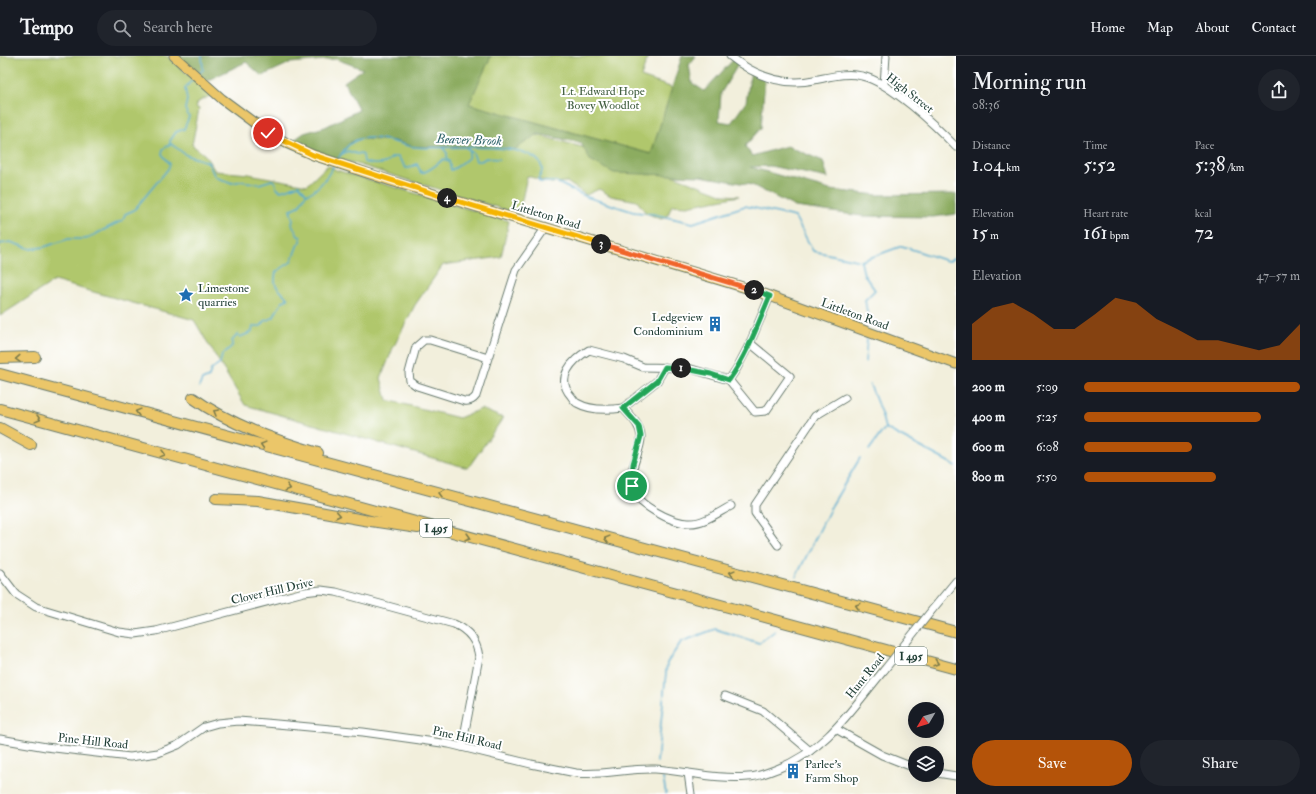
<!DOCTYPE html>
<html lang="en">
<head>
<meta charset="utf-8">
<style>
	:root { --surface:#171b24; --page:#20242c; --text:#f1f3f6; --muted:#9ea1a6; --line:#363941; --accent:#b45309 }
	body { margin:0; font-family:"IM FELL Double Pica",serif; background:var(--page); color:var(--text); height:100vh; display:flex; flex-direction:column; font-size:15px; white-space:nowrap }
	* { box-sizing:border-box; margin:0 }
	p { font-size:13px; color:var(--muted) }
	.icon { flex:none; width:22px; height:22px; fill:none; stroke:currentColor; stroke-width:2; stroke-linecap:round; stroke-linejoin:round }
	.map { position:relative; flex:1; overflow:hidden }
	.side { display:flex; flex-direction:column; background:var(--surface); width:360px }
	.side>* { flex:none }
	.needle { width:26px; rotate:232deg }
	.tools { position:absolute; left:908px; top:646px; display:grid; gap:8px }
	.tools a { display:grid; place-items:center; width:36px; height:36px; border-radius:50%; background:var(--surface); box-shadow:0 4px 16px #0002; font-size:20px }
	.pin { position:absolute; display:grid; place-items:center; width:34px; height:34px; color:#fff; margin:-17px; border:2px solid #fff; border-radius:50%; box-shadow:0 1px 4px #0007 }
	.km { position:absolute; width:20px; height:20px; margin:-10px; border-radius:50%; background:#222; color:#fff; font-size:11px; line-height:20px; text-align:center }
	.round { display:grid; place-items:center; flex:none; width:42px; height:42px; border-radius:21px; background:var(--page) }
	.summary { display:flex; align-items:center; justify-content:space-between; height:68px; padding:0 16px }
	h1 { font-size:22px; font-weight:600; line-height:30px }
	.stats { display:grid; grid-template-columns:repeat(3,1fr); gap:6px; height:68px; padding:4px 16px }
	.stats div { display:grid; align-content:center }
	.stats b { font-size:20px; font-weight:600 }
	.stats small { font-size:11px; font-weight:400 }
	.stats p { font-size:11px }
	.chart { height:112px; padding:8px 16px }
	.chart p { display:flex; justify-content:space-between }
	.chart svg { width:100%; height:72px; margin-top:4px; fill:var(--accent); opacity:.7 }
	.cta { display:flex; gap:8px; margin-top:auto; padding:8px 16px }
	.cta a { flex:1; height:46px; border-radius:24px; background:var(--accent); color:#fff; font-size:16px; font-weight:600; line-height:46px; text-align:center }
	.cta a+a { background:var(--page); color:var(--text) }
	ul { padding:0 16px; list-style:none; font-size:13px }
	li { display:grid; grid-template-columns:64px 48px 1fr; align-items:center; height:30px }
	li i { height:10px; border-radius:5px; background:var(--accent) }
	header { display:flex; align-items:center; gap:24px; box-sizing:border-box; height:56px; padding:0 20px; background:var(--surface); border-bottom:1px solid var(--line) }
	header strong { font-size:19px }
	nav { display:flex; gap:22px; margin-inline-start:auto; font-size:14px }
	.search { width:280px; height:36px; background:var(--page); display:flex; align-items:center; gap:10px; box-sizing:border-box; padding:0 14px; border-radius:22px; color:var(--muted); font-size:15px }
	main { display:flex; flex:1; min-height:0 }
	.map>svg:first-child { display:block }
	.green { fill:#b0c76c; stroke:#688250 }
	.forest { fill:#8cac60; stroke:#56744a }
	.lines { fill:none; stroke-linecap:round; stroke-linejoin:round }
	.stream { stroke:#53abd0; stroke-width:1.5 }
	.minor-casing { stroke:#697b6f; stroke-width:9 }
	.major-casing { stroke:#697b6f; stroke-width:11 }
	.highway-casing { stroke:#697b6f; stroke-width:12 }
	.minor { stroke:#fff; stroke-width:7 }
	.major { stroke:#ebc669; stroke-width:9 }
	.highway { stroke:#ebc669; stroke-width:10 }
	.minor-bridge-casing { stroke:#697b6f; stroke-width:9; stroke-linecap:butt }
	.minor-bridge { stroke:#fff; stroke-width:7 }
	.oneway { stroke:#7b7b4c }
	.split-1-casing { stroke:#fff; stroke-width:8 }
	.split-2-casing { stroke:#fff; stroke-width:8 }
	.split-3-casing { stroke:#fff; stroke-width:8 }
	.split-4-casing { stroke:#fff; stroke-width:8 }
	.split-5-casing { stroke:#fff; stroke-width:8 }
	.split-1 { stroke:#22a559; stroke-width:5 }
	.split-2 { stroke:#22a559; stroke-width:5 }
	.split-3 { stroke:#f0652b; stroke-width:5 }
	.split-4 { stroke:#f5b400; stroke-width:5 }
	.split-5 { stroke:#f5b400; stroke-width:5 }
	.labels { text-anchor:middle; stroke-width:4; stroke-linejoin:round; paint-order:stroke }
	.shield { fill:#fff; stroke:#627771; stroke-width:1 }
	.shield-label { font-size:11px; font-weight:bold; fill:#1f3d34 }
	.park-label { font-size:12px; fill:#436042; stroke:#fff }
	.street-label { font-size:12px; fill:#1f3d34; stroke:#fff }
	.poi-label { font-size:12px; fill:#1f3d34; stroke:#fff; text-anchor:start }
	.water-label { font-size:13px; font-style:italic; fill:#31646b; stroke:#fff }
</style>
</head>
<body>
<header>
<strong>Tempo</strong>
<div class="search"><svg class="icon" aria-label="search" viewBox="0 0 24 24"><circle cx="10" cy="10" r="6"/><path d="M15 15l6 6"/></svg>Search here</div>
<nav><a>Home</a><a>Map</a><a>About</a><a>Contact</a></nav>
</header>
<main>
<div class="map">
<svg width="956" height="738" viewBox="0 0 956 738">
	<rect width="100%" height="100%" fill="#fff"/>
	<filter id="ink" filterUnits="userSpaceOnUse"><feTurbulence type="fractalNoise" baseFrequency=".025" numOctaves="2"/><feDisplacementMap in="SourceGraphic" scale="8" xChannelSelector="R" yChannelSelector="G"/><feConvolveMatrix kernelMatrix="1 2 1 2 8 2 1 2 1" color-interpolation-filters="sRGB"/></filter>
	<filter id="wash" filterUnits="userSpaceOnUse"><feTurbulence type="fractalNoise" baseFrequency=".012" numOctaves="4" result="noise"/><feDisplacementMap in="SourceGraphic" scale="16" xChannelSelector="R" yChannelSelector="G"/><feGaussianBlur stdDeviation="0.9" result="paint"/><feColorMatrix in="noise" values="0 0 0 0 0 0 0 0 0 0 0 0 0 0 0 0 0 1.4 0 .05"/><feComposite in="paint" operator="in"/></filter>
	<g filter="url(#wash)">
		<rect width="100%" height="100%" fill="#f2efdc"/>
		<g class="green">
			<path d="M0 0H167L212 39 198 46 196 51 199 53 192 89 205 99 215 115 249 118 307 129 328 109 336 114 509 165 501 201 443 209 415 249 393 292 381 322 387 344 459 362 481 353 503 362 468 412 245 349 194 264 54 225 0 260Z"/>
			<path d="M491 0H648L641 21 673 32 651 98 468 48Z"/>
			<path d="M426 43 537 79 638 106 724 139 739 140 687 150 672 149 667 161 661 163 646 157 637 145 611 140 599 133 586 139 567 126 551 127 527 120 519 158 337 102 330 74Z"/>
		</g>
		<path class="forest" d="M174 0H491L469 48 651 98 682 0H696L689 9 692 27 704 35 734 3 739 7 721 37 719 65 731 67 746 46 751 15 765 21 761 72 745 90 752 100 787 90 823 105 828 122 770 110 750 111 830 134 878 139 956 138V158L933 161 862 160 795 151 752 129 700 120 614 117 590 104 581 87 538 78 514 94 479 90 414 91 395 85 362 83 351 86 335 107 288 88 304 77 325 71 359 54 344 26 363 13 336 3 290 7 262 20 246 6 204 26Z"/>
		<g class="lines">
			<g class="stream">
				<path d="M199 17 203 14 202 0"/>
				<path d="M193 23 185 32 187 44 185 53 189 61 184 73 176 76 170 85V87L186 99 208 106 215 121 232 127 241 125 259 128 272 124 275 126 276 132 281 135 299 129 307 138C319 134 328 120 334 109"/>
				<path d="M465 91 473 97 476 105H481L486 102 499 103"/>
				<path d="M443 92 447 97V102"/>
				<path d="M342 98 348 95 357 98 361 97 363 99 364 106C368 108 380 109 385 107 388 106 389 103 393 101H398L406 112H409L417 108 421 117C431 115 436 108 444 103L449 105 451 114C457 112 463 106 468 102L470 95"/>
				<path d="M338 103C344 94 349 86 360 83 379 79 397 88 414 91 438 95 536 81 542 112 543 117 540 120 538 123L540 126H556L587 141 634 156 653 158 693 167 745 150 795 161 813 195 861 205 902 190 947 205 956 202"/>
				<path d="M0 188 10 186 31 193 44 191 68 183H86L123 164 125 158 134 154 168 113 170 108 162 98 163 93 170 88"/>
				<path d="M861 206 864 219 875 234 865 244 869 268"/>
				<path d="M865 306 867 283"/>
				<path d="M199 331 202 324 209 321 211 314 220 308 222 299 232 290V285L238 278 240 281 252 276 253 270H261L265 265 274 261 276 256 283 245 288 243C280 232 272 233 276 216L291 206 298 188 301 186V181L298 180 292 168 293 164 290 154 299 150 306 138"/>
				<path d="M885 372 956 410"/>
				<path d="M869 394 885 372 881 357 870 329"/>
				<path d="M796 521 832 449 860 402"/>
				<path d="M657 706 667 607 681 586 715 573 759 587 775 575"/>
				<path d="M663 722 666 738"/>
			</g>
		</g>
	</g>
	<g filter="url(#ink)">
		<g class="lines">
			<defs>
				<g id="minor">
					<path d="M730 0C755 20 782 31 814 24 830 21 846 16 862 20 890 26 936 70 956 91"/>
					<path d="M884 29 886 0"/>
					<path d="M750 287 737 312 729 324 755 356 766 355 790 320 750 287 770 240"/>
					<path d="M488 302 430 284H424L416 291 409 317 410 325 417 330 464 345C470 346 473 344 476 340L516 214 546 171"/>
					<path d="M729 324 688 312 643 311 624 303 589 294C572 304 555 322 571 340 573 343 575 346 577 347 591 355 609 354 623 352 630 360 640 368 641 380 642 395 629 410 631 430 634 448 672 467 689 467 703 468 719 456 731 450"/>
					<path d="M623 352 657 325 665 311"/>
					<path d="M778 489 755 457V449L815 360 845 342"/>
					<path d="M0 517 16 538 36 551 119 576 135 578 156 575 304 536 321 534 336 536 454 568C468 574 477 585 479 601L462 691"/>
					<path d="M932 554 956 525"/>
					<path d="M725 640 763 655 810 695"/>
					<path d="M836 673 882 699 915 712"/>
					<path d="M0 683 46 691 130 701 158 697 178 689 204 671 218 667 238 665 266 667 363 676 449 688 531 708 576 717C602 720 628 712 655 713 685 715 718 724 748 721 758 721 768 716 777 713 828 693 852 652 885 613"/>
					<path d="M688 717 691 738"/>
					<path d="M937 717 956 720"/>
				</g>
				<path id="major" d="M174 0 222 43 253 66 288 88 313 99 391 125 756 235 956 308"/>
				<g id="highway">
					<path d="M0 302 35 301"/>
					<path d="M0 318 956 576"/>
					<path d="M193 342C231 369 275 384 318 397"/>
					<path d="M0 353 956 613"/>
					<path d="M0 372 31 389"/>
					<path d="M216 443 258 445 364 464 418 472"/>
				</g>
			</defs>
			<use href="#minor" class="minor-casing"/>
			<use href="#major" class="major-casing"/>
			<use href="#highway" class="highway-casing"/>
			<use href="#minor" class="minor"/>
			<use href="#major" class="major"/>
			<use href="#highway" class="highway"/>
			<defs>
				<path id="minor-bridge" d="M885 613 932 554"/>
			</defs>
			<use href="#minor-bridge" class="minor-bridge-casing"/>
			<use href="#minor-bridge" class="minor-bridge"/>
		</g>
		<defs><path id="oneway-chevron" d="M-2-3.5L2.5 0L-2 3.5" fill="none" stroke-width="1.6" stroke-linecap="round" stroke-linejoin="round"/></defs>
		<g class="oneway">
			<use href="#oneway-chevron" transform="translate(18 303) rotate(177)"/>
			<use href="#oneway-chevron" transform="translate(138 356) rotate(-165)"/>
			<use href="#oneway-chevron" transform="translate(216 356) rotate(-150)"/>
			<use href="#oneway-chevron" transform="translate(38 363) rotate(15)"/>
			<use href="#oneway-chevron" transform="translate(263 389) rotate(-165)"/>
			<use href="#oneway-chevron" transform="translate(163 398) rotate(15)"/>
			<use href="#oneway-chevron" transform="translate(288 432) rotate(15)"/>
			<use href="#oneway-chevron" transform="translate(441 437) rotate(-165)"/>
			<use href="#oneway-chevron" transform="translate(338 459) rotate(12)"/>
			<use href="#oneway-chevron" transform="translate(468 481) rotate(16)"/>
			<use href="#oneway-chevron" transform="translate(607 483) rotate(-165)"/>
			<use href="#oneway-chevron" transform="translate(732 517) rotate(-165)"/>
			<use href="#oneway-chevron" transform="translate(858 550) rotate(-165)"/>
			<use href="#oneway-chevron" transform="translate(936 607) rotate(17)"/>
		</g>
	</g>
	<g class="lines" filter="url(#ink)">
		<defs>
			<path id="split-1" d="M632 430 633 408 641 380 639 370 623 352 657 325 665 311 681 312"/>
			<path id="split-2" d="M681 312 711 318 729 324C747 299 758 268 770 240L754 234"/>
			<path id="split-3" d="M601 188 754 234"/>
			<path id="split-4" d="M447 142 601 188"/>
			<path id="split-5" d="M268 77 313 99 447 142"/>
		</defs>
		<use href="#split-1" class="split-1-casing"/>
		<use href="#split-2" class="split-2-casing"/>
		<use href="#split-3" class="split-3-casing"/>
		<use href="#split-4" class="split-4-casing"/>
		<use href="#split-5" class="split-5-casing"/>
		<use href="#split-1" class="split-1"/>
		<use href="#split-2" class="split-2"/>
		<use href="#split-3" class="split-3"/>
		<use href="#split-4" class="split-4"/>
		<use href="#split-5" class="split-5"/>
	</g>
	<defs>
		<symbol id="sight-bare" viewBox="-9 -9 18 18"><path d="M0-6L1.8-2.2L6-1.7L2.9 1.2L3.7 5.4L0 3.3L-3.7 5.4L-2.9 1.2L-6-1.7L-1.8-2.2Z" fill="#1f6fb2" stroke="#fff" stroke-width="2.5" paint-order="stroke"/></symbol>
		<symbol id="building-bare" viewBox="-9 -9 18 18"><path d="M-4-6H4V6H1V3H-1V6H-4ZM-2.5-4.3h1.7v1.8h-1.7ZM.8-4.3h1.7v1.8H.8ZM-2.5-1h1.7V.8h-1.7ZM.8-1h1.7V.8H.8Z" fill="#1f6fb2" stroke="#fff" stroke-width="2.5" paint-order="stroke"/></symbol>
	</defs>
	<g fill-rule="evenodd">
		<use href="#sight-bare" x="175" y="228" width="22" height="22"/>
		<use href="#building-bare" x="704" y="257" width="22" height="22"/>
		<use href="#building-bare" x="782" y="704" width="22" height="22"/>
	</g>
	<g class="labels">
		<g class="shield">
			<rect x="420" y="463" width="32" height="18" rx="3"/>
			<rect x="895" y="591" width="32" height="18" rx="3"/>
		</g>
		<g class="shield-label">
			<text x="436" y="476">I 495</text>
			<text x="911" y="604">I 495</text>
		</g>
		<g class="park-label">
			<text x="603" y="39">Lt. Edward Hope<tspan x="603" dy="14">Bovey Woodlot</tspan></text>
		</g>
		<g class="street-label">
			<text transform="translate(910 37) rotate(38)" y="4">High Street</text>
			<text transform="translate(546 159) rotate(17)" y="4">Littleton Road</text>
			<text transform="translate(855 258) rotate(20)" y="4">Littleton Road</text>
			<text transform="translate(272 535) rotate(-13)" y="4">Clover Hill Drive</text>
			<text transform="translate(865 620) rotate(-51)" y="4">Hunt Road</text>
			<text transform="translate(467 682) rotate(13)" y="4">Pine Hill Road</text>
			<text transform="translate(93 685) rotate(6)" y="4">Pine Hill Road</text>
		</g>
		<g class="poi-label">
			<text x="198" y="236">Limestone<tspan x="198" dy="14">quarries</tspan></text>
			<text x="703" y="265" text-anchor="end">Ledgeview<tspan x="703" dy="14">Condominium</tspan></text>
			<text x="805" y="712">Parlee's<tspan x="805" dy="14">Farm Shop</tspan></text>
		</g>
		<g class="water-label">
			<text transform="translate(469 83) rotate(2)" y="5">Beaver Brook</text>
		</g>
	</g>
</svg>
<div class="tools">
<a><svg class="needle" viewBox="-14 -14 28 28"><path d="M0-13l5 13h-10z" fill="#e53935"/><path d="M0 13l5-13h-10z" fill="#9ea1a6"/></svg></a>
<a><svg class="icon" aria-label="layers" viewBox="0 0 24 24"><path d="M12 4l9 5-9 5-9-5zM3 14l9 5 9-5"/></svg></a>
</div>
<div class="pin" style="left:632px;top:430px;background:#1e9e55"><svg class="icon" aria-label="arrive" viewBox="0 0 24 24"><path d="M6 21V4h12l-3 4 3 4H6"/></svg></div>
<div class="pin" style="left:268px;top:77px;background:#d93025"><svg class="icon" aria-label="check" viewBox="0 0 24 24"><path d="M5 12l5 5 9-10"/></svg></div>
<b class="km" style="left:681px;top:312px">1</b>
<b class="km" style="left:754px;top:234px">2</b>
<b class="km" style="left:601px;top:188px">3</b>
<b class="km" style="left:447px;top:142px">4</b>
</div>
<section class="side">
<div class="summary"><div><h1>Morning run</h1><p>08:36</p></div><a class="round"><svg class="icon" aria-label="share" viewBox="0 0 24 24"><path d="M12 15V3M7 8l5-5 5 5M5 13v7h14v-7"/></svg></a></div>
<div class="stats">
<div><p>Distance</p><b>1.04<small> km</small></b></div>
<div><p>Time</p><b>5:52</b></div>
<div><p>Pace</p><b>5:38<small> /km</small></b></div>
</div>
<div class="stats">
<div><p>Elevation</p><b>15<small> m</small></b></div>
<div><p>Heart rate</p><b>161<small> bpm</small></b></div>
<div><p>kcal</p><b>72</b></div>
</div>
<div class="chart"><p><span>Elevation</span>47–57 m</p>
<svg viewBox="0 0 160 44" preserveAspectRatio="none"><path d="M0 44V22L10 12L20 9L30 16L40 25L50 25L60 16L70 6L80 9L90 19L100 25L110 32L120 32L130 35L140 38L150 35L160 22V44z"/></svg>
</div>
<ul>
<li><b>200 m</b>5:09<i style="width:100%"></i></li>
<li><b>400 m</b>5:25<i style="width:82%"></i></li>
<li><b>600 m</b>6:08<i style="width:50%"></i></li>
<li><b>800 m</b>5:50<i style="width:61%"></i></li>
</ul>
<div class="cta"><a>Save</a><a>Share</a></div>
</section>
</main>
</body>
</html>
